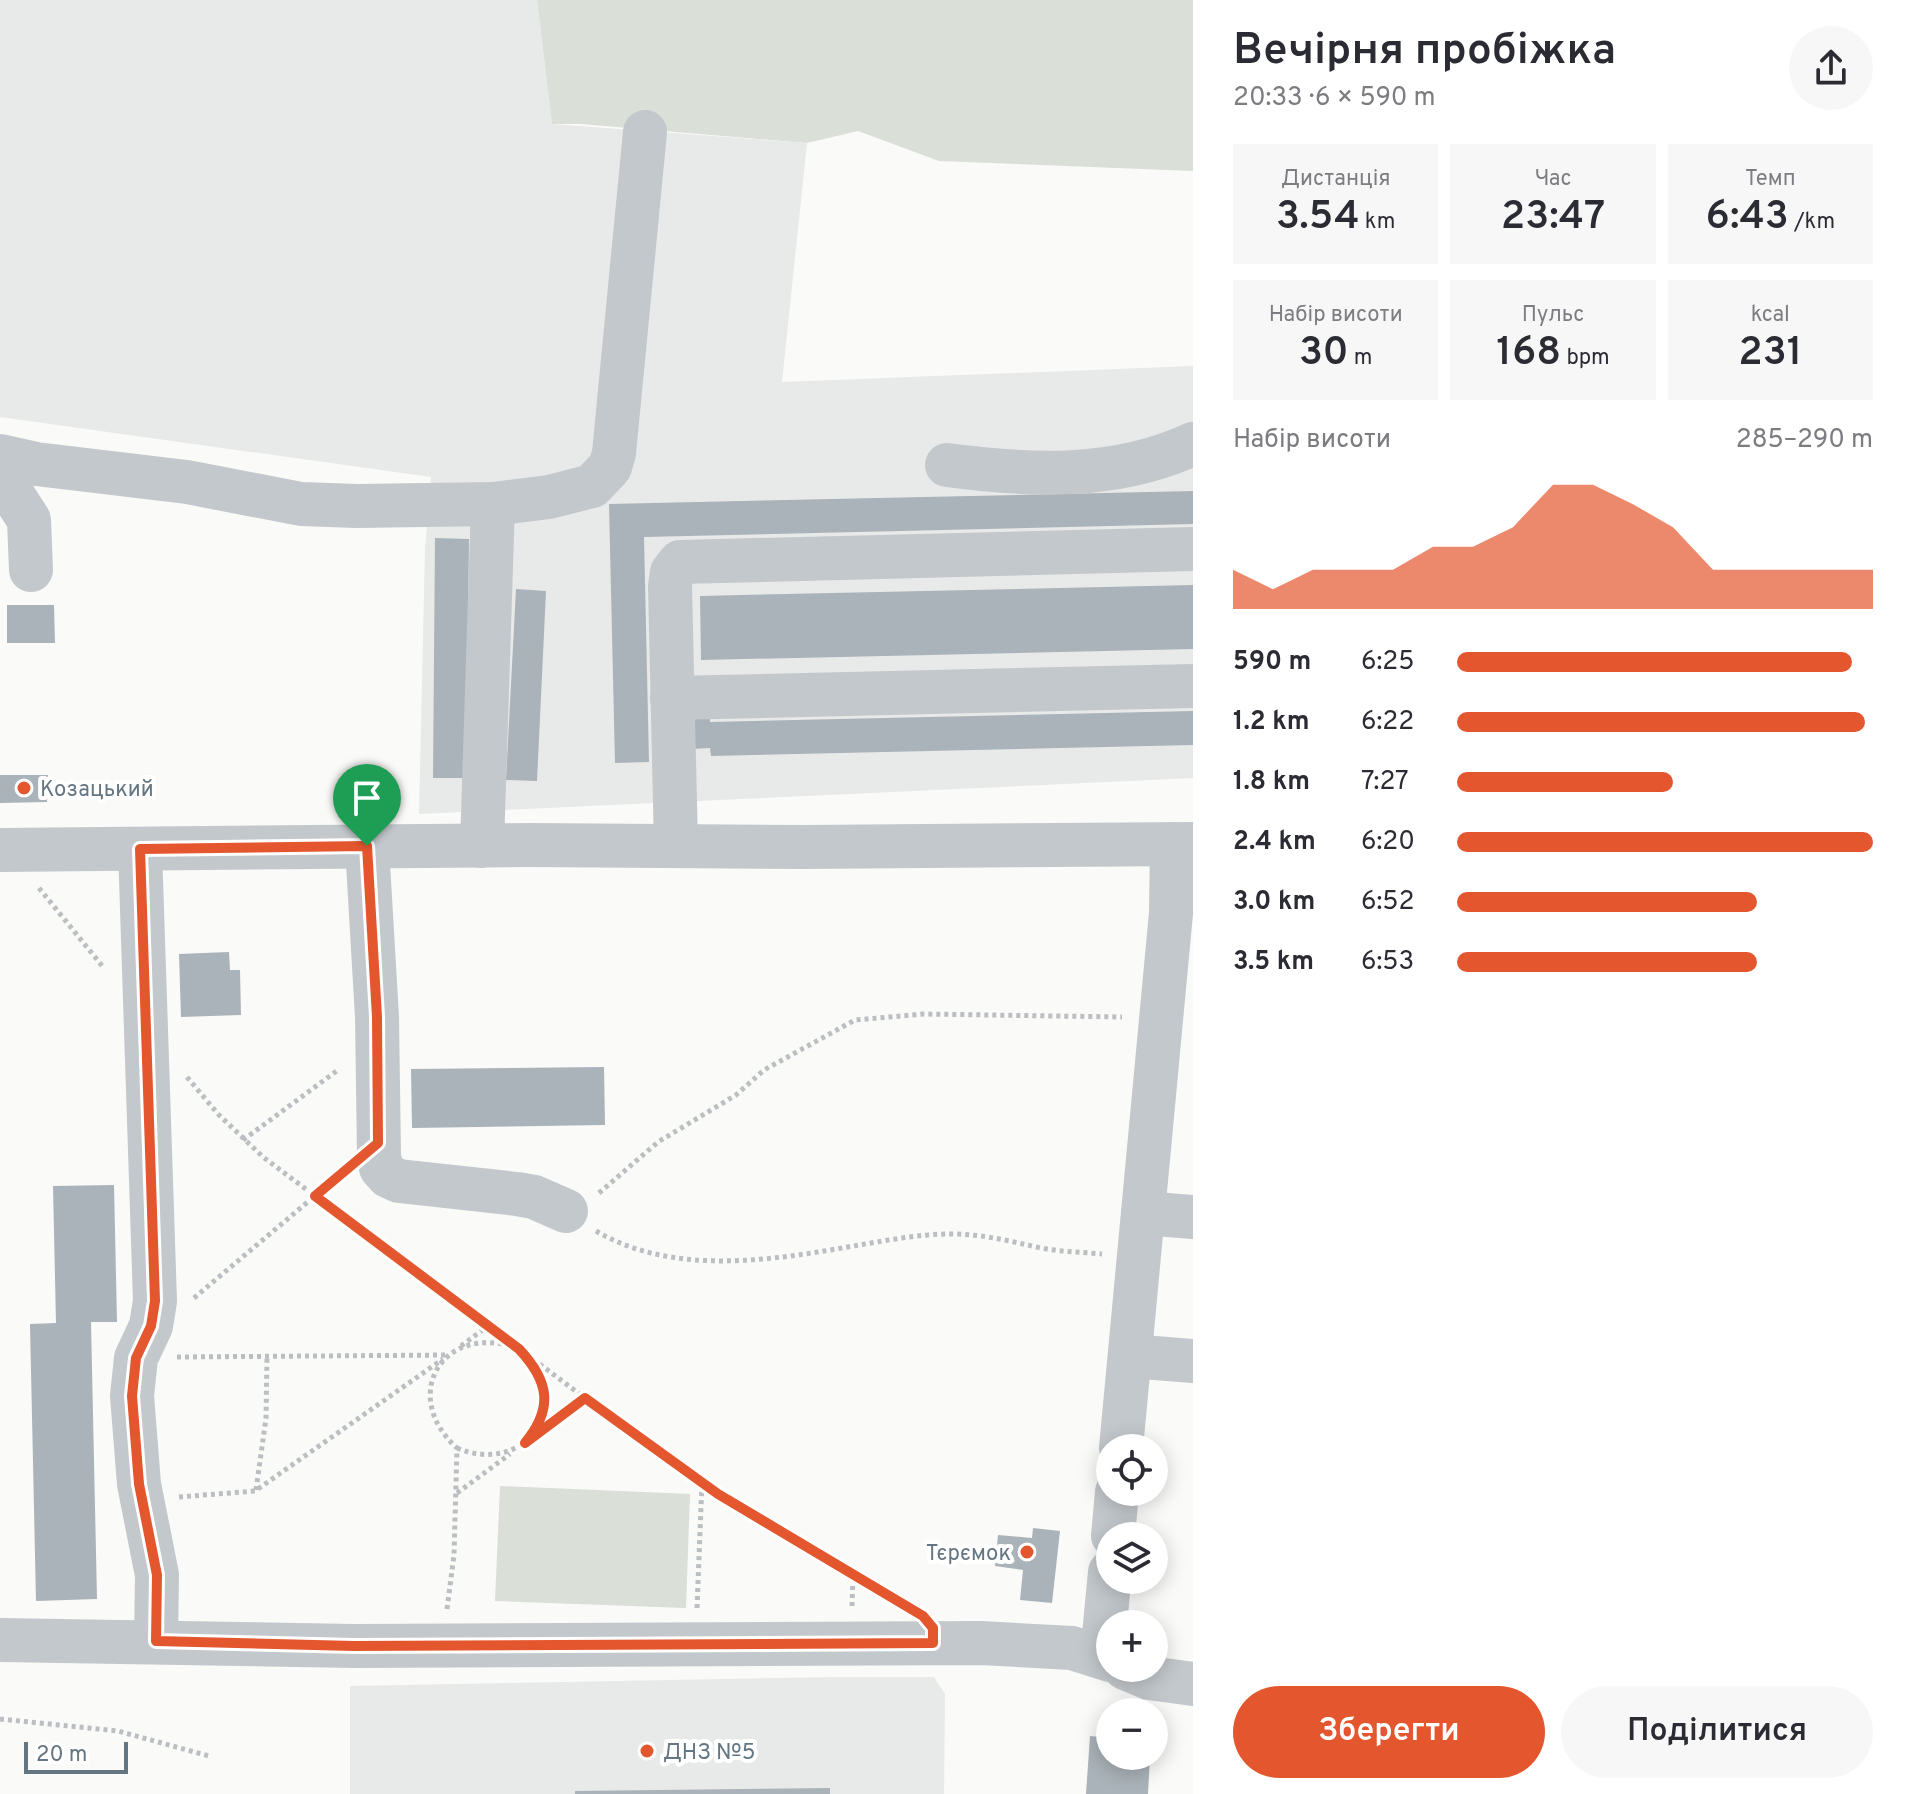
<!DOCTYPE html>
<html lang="uk">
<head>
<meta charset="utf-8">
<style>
	:root { --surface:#fff; --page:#f7f7f7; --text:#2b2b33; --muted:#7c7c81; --accent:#e4572e }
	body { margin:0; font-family:Overpass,sans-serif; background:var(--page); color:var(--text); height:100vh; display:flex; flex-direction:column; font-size:30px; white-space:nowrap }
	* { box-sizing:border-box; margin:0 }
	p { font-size:26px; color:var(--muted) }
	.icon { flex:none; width:44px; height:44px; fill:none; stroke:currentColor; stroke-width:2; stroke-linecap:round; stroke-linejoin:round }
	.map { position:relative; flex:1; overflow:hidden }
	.sheet { display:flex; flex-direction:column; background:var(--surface); width:720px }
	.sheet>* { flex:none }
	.tools { position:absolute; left:1096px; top:1434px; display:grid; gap:16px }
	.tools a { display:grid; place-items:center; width:72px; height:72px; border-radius:50%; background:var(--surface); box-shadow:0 4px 20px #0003; font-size:40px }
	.scale { position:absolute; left:24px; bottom:20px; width:104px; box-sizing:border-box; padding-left:8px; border:4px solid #657683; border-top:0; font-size:22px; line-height:28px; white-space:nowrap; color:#657683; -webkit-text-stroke:6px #fff; paint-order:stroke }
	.pin { position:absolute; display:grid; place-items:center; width:68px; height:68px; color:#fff; margin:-82px -34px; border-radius:50% 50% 50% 0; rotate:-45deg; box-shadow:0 0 8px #0007 }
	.pin .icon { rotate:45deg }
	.round { display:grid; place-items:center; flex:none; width:84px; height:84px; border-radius:42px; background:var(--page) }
	.overview { display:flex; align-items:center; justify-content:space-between; height:136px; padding:0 40px }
	h1 { font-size:44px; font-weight:600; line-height:60px }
	.figures { display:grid; grid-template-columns:repeat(3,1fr); gap:12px; height:136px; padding:8px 40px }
	.figures div { display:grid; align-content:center; border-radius:0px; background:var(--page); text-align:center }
	.figures b { font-size:40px; font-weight:600 }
	.figures small { font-size:22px; font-weight:400 }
	.figures p { font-size:22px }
	.chart { height:224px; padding:16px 40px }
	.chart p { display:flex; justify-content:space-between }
	.chart svg { width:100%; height:144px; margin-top:8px; fill:var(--accent); opacity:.7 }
	.button { display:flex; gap:16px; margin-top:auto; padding:16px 40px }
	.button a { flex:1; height:92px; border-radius:48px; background:var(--accent); color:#fff; font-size:32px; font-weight:600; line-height:92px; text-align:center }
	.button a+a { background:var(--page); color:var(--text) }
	ul { padding:0 40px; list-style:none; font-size:26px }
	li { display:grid; grid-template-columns:128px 96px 1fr; align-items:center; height:60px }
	li i { height:20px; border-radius:10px; background:var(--accent) }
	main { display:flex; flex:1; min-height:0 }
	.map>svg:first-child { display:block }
	.built { fill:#e8e9e9 }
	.green { fill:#dadfd7 }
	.building { fill:#aab3b9 }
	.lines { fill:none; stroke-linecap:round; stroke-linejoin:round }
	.path { stroke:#bbbfc2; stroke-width:5; stroke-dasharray:4 4; stroke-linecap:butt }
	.minor { stroke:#c3c8cc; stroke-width:44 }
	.route-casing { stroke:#fff; stroke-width:16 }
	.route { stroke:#e4572e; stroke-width:10 }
	.poi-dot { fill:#e4572e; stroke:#fff; stroke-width:3 }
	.labels { text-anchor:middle; stroke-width:8; stroke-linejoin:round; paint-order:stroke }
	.poi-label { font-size:22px; fill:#657683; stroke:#fff; text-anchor:start }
</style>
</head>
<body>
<main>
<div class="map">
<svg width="1193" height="1794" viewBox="0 0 1193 1794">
	<rect width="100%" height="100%" fill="#fafaf8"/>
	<g class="built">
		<path d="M0 0H537L552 124 807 143 782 382 1193 366V778L419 814 425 549 431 477 0 417Z"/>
		<path d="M835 1677H934L945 1694 944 1794H350V1686Z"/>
	</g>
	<g class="green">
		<path d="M537 0H1193V171L939 161 858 131 807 143 581 124H552Z"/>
		<path d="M500 1486 690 1494 686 1608 495 1601Z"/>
	</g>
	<g class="building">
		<path d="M1193 491V524L644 537 649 762 615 763 609 504Z"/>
		<path d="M435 538 469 539 466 778H433Z"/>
		<path d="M1193 585V649L701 660 700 596Z"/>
		<path d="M516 589 546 591 537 781 506 780Z"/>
		<path d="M7 605H54L55 643H7Z"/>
		<path d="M1193 711V745L711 756 710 748 692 749 691 716 710 715V722Z"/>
		<path d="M0 775H48L47 802 0 803Z"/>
		<path d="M229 952 230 970H240L241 1015 181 1017 179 954Z"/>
		<path d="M604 1067 605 1125 412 1128 411 1069Z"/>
		<path d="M114 1185 117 1322H91L97 1599 36 1601 30 1324 56 1323 53 1186Z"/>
		<path d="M1033 1528 1060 1531 1052 1603 1020 1600 1023 1570 995 1566 998 1535 1032 1538Z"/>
		<path d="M1090 1736 1110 1738V1756H1150L1148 1794H1086Z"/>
		<path d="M830 1788V1794H575V1791Z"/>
	</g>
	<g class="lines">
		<g class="path">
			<path d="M39 888 103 967"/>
			<path d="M187 1077 218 1114 263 1157 637 1437 718 1494 901 1603"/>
			<path d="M243 1140 338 1070"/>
			<path d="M599 1193 658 1142 736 1095 764 1070 855 1020 924 1014 1122 1017"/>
			<path d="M596 1231C675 1277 774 1260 859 1245 889 1240 920 1234 950 1234 982 1234 1010 1241 1041 1248 1061 1252 1081 1252 1102 1254"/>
			<path d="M194 1298 342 1173"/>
			<path d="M461 1346 488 1326"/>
			<path d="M177 1357 449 1355"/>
			<path d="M535 1436 585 1398"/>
			<path d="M457 1448C521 1475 573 1412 528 1359"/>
			<path d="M256 1490 266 1418 267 1356"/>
			<path d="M457 1493 510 1454"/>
			<path d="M179 1497 255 1491 443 1359"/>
			<path d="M852 1606 853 1575"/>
			<path d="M697 1608 702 1482"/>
			<path d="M447 1609 454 1555 457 1448C400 1397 441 1324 514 1347"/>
			<path d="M0 1719 118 1731 209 1756"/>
		</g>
		<g class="minor">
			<path d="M0 456 36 464 187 482 301 504 357 506 493 504 549 497 592 486 610 467 614 453 645 132"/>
			<path d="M947 465C1031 476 1115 480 1193 444"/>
			<path d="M0 475 29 520 31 570"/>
			<path d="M672 698 1193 686"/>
			<path d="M367 846 377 1017 379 1155 381 1168 388 1176 399 1181 517 1194 534 1197 566 1211"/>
			<path d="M482 846 493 504"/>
			<path d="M676 846 670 586 672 572 680 562 1193 549"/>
			<path d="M140 849 155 1301 151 1326 136 1358 132 1396 139 1484 157 1575 156 1641"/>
			<path d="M0 850 527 845 803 847 1193 844"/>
			<path d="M1143 1213 1193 1217"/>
			<path d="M1130 1356 1193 1361"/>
			<path d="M1121 1448 1171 913 1172 844"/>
			<path d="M1113 1536 1117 1492"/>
			<path d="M0 1640 354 1646 981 1643 1072 1648 1110 1660"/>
			<path d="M1102 1656 1110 1572"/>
			<path d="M1125 1668 1149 1678 1193 1684"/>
		</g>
	</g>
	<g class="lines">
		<defs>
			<path id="route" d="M367 846 377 1017 378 1143 315 1196 519 1349C549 1381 554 1408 525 1443L585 1398 718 1494 923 1616 933 1628V1643L354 1646 156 1641 157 1575 139 1484 132 1396 136 1358 151 1326 155 1301 140 849Z"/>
		</defs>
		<use href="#route" class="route-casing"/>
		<use href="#route" class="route"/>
	</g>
	<g class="poi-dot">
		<circle cx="24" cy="788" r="8"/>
		<circle cx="1027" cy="1552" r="8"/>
		<circle cx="647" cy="1751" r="8"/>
	</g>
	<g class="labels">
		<g class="poi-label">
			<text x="40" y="796">Козацький</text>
			<text x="1011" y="1560" text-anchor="end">Тєрємок</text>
			<text x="663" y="1759">ДНЗ №5</text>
		</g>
	</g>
</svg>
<div class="tools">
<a><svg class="icon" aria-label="locate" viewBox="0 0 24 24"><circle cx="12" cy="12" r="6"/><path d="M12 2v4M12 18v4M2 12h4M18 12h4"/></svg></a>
<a><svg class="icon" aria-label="layers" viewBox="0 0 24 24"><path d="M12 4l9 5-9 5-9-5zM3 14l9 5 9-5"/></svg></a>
<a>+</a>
<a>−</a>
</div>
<div class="scale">20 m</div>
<div class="pin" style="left:367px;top:846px;background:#1e9e55"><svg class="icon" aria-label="arrive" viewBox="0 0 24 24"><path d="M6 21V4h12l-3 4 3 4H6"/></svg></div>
</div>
<section class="sheet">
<div class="overview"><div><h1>Вечірня пробіжка</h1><p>20:33 · 6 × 590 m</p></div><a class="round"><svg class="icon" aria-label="share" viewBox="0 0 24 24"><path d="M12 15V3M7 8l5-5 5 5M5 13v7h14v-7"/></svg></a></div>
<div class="figures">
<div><p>Дистанція</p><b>3.54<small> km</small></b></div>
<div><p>Час</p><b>23:47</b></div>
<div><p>Темп</p><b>6:43<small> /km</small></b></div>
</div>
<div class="figures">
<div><p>Набір висоти</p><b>30<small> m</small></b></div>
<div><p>Пульс</p><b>168<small> bpm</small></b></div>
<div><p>kcal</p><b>231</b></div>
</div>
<div class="chart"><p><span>Набір висоти</span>285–290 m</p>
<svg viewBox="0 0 160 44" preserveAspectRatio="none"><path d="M0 44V32L10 38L20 32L30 32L40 32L50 25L60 25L70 19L80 6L90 6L100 12L110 19L120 32L130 32L140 32L150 32L160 32V44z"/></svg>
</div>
<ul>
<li><b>590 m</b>6:25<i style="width:95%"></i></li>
<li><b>1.2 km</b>6:22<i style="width:98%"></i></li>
<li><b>1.8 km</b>7:27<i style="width:52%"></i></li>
<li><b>2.4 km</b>6:20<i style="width:100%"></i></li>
<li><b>3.0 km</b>6:52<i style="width:72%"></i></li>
<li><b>3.5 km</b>6:53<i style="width:72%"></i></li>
</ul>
<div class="button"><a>Зберегти</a><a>Поділитися</a></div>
</section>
</main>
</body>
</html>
